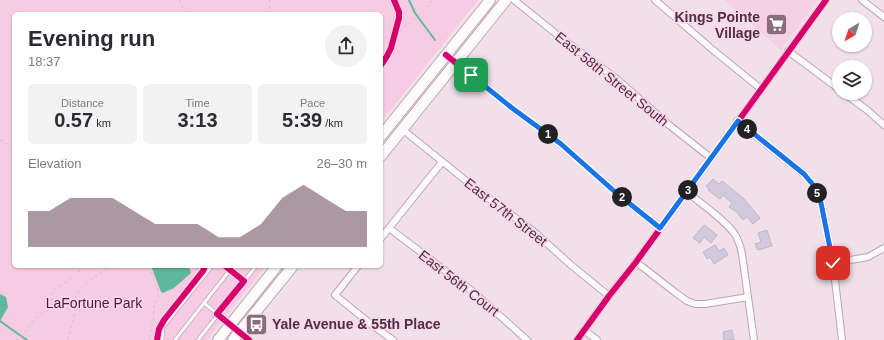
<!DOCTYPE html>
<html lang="en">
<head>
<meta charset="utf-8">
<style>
	:root { --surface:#fff; --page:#f2f2f3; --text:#2b2b33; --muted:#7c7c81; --accent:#886d7c }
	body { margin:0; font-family:Helvetica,sans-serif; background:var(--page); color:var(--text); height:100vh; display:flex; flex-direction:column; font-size:15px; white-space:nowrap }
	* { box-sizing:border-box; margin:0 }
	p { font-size:13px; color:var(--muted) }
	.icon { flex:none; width:22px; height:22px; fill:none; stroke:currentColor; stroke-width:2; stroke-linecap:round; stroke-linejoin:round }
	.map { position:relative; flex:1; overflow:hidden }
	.details { position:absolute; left:12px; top:12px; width:371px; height:256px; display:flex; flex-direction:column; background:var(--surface); border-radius:6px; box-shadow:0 1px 3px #0004 }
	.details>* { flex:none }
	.needle { width:26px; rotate:219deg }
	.controls { position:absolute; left:832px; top:12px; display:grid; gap:8px }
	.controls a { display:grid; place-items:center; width:40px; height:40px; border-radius:50%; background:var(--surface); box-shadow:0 1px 3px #0004; font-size:20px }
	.pin { position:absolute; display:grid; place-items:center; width:34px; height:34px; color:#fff; margin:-17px; border-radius:8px; box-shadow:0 2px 6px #0006 }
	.km { position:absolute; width:20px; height:20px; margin:-10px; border-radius:50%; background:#222; color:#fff; font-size:11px; line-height:20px; text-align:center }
	.round { display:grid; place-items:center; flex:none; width:42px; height:42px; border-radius:21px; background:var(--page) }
	.overview { display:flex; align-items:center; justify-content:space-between; height:68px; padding:0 16px }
	h1 { font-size:22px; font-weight:600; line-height:30px }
	.figures { display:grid; grid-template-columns:repeat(3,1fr); gap:6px; height:68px; padding:4px 16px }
	.figures div { display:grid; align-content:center; border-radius:6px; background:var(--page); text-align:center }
	.figures b { font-size:20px; font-weight:600 }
	.figures small { font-size:11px; font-weight:400 }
	.figures p { font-size:11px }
	.chart { height:112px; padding:8px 16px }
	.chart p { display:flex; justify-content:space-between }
	.chart svg { width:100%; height:72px; margin-top:4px; fill:var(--accent); opacity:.7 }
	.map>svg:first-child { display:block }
	.built { fill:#f5d1e5 }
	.green { fill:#f8cbe4 }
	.water { fill:#5fb89b }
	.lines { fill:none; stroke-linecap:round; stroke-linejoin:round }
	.stream { stroke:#5fb89b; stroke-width:2 }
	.building { fill:#d2c9dc; stroke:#beb6c8 }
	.service-casing { stroke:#bca6b2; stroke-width:4.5 }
	.minor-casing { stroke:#bca6b2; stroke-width:8 }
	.primary-casing { stroke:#bca6b2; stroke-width:12 }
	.path { stroke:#cbc2c7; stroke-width:1; stroke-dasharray:3 3; stroke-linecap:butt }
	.service { stroke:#fdfafc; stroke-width:3 }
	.minor { stroke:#fdfafc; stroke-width:6 }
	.primary { stroke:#fdfafc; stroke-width:10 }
	.cycleway-casing { stroke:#f9d8e9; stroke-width:8 }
	.cycleway { stroke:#d6006c; stroke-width:6 }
	.route-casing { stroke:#fff; stroke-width:8 }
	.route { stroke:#1a73e8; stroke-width:5 }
	.labels { text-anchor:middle; stroke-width:3.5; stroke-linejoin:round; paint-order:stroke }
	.poi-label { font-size:14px; font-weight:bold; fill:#4f2f42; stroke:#f9d8e9; text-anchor:end }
	.street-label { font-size:14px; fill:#4f2f42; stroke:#f9d8e9 }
	.park-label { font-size:14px; fill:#591241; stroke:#f9d8e9 }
</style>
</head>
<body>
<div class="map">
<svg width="884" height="340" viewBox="0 0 884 340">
	<rect width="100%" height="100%" fill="#f1e0e9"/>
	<path class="built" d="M724 0H818L781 50Z"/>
	<path class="green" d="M0 0H478L381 122V14H14V266H266L207 340H0Z"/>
	<g class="water">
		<path d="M151 266H189L191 273 174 288 163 293 161 292Z"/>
		<path d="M0 294 6 297 8 307 0 321Z"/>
	</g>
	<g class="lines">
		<g class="stream">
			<path d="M409 0 415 13 435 40"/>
			<path d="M0 321 27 340"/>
		</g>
	</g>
	<g class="building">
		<path d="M713 179 719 184 722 181 744 199 760 218 753 224 747 217 743 220 735 210V211L729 207 732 203 723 195 720 199 708 190 709 189 706 186Z"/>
		<path d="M704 225 717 235 711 243 704 237 700 243 693 238Z"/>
		<path d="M767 230 772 246 758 250 755 244 761 242 758 233Z"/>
		<path d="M715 245 719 251 724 248 728 255 714 264 710 257 707 259 703 252Z"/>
		<path d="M732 330 734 340H724L723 332Z"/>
	</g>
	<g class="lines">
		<defs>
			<g id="service">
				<path d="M225 266 244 281"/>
				<path d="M204 303 229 323"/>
				<path d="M162 340 163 327 212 266"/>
				<path d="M175 340 230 270"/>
				<path d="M198 340 256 266"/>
			</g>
			<g id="minor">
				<path d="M514 0 560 37 618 80 669 125 711 158"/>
				<path d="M655 0 713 50 761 89"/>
				<path d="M862 0 884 17"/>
				<path d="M788 51 839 89"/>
				<path d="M446 55 512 108 561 144 614 191 660 228"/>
				<path d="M844 93 867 110 884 125"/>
				<path d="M737 121 804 174 815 187 821 203 833 263 842 340"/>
				<path d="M402 129 480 192 532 230 571 265 609 296"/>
				<path d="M687 192C701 204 727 221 736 236 739 242 741 248 742 254L754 340"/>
				<path d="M389 228 472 291 527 340"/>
				<path d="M381 238 442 162"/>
				<path d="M636 262 676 293 687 301 695 304H705L748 297"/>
				<path d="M833 263 868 257 884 248"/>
				<path d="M358 266 335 295 372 325 393 340"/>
				<path d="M230 324 249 340"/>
				<path d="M584 330 597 340"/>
				<path d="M577 340 609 296 636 262 826 0"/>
			</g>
			<g id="primary">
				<path d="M381 136 490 0"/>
				<path d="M381 156 506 0"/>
				<path d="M218 340 277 266"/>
				<path d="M233 340 293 266"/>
			</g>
		</defs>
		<use href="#service" class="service-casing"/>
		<use href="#minor" class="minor-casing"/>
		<use href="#primary" class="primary-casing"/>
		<g class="path">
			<path d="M179 0 186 14"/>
			<path d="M269 14 270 3 269 0"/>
			<path d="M395 35C408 24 423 14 433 0"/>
			<path d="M0 140 3 141 14 150"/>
			<path d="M149 266 158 290V298L154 305V316L152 325 149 340"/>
			<path d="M16 340 20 338 35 319 48 310 51 304 52 293 54 290 65 283 85 266"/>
			<path d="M68 340C69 332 73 324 74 316 75 308 73 301 77 294 82 285 102 272 111 266"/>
		</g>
		<use href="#service" class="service"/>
		<use href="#minor" class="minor"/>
		<use href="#primary" class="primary"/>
		<defs>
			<g id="cycleway">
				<path d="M446 55 512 108 561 144 614 191 660 228"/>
				<path d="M381 65 387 56 391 48 399 18V12L394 0"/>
				<path d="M225 266 244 281 217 314 249 340"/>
				<path d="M157 340 159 329 164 320 203 271 205 266"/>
				<path d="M577 340 609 296 636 262 826 0"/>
			</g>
		</defs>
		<use href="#cycleway" class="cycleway-casing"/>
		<use href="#cycleway" class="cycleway"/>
	</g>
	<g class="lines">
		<defs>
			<path id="route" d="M471 75 512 108 561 144 614 191 660 228 738 121 804 174 815 187 821 203 833 263"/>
		</defs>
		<use href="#route" class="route-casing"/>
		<use href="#route" class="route"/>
	</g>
	<defs>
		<symbol id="supermarket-square" viewBox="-11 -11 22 22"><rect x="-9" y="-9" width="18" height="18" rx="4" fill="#886d7c" stroke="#f9d8e9"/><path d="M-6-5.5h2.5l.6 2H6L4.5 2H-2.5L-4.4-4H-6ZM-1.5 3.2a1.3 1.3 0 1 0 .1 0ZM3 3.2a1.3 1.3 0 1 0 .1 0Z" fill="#fff"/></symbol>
		<symbol id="bus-square" viewBox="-11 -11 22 22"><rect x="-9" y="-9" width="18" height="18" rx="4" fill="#886d7c" stroke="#f9d8e9"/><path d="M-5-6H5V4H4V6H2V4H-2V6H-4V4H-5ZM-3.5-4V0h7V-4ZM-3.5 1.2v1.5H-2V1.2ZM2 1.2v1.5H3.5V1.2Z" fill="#fff"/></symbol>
	</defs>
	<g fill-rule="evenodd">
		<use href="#supermarket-square" x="764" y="12" width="25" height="25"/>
		<use href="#bus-square" x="244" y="312" width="25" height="25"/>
	</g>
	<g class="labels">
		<g class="poi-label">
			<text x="760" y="22">Kings Pointe<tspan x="760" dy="16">Village</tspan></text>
			<text x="272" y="329" text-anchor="start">Yale Avenue &amp; 55th Place</text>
		</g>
		<g class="street-label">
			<text transform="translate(612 79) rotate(39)" y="5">East 58th Street South</text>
			<text transform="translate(506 212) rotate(38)" y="5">East 57th Street</text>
			<text transform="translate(459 283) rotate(38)" y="5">East 56th Court</text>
		</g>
		<g class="park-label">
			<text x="94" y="308">LaFortune Park</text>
		</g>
	</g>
</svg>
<div class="controls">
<a><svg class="needle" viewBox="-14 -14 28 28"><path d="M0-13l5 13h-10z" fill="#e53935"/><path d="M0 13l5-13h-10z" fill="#7c7c81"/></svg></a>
<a><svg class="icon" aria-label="layers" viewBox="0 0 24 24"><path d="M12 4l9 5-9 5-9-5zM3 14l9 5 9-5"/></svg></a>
</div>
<div class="pin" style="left:471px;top:75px;background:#1e9e55"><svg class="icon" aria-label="arrive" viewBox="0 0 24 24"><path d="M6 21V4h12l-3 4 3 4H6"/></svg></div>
<div class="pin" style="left:833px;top:263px;background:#d93025"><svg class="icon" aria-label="check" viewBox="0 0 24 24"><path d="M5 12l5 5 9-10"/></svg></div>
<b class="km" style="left:548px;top:134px">1</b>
<b class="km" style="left:622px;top:197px">2</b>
<b class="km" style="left:688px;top:190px">3</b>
<b class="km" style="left:747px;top:129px">4</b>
<b class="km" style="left:817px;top:193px">5</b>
<section class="details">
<div class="overview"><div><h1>Evening run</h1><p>18:37</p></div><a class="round"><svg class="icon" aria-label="share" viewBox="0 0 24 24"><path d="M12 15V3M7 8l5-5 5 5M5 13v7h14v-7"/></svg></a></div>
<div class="figures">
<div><p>Distance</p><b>0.57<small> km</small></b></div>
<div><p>Time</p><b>3:13</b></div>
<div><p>Pace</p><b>5:39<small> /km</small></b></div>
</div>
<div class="chart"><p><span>Elevation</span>26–30 m</p>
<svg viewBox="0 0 160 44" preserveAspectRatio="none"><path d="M0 44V22L10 22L20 14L30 14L40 14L50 22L60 30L70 30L80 30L90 38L100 38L110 30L120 14L130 6L140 14L150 22L160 22V44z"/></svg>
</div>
</section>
</div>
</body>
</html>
